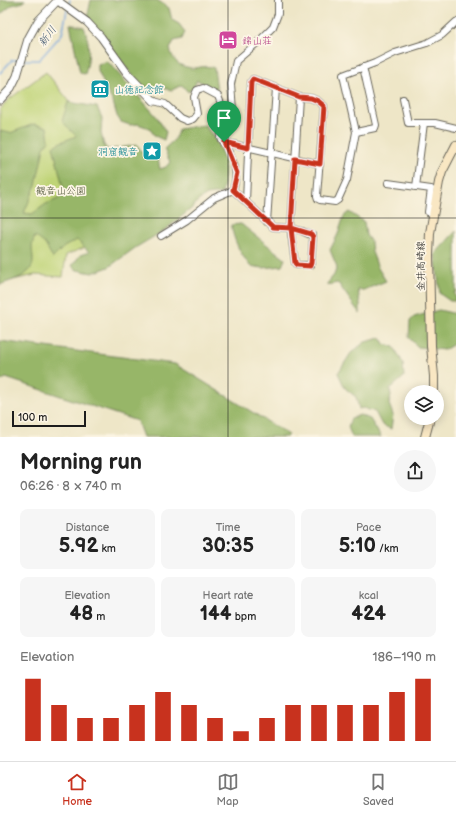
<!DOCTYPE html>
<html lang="en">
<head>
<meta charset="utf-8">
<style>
	:root { --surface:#fff; --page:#f6f6f6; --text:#222; --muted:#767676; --line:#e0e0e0; --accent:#c8321e }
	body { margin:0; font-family:"Balsamiq Sans","Klee One",sans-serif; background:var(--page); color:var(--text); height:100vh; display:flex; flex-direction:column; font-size:15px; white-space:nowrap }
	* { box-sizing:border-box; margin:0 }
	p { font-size:13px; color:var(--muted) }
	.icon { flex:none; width:22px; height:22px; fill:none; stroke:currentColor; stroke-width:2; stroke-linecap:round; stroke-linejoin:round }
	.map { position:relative; height:437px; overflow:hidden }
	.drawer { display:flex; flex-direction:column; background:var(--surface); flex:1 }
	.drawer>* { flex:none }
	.fabs { position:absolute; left:404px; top:385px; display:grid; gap:8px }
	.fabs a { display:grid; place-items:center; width:40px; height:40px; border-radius:50%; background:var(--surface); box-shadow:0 2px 10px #0003; font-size:20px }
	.scale { position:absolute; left:12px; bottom:10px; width:74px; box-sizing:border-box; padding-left:4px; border:2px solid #1c1c1c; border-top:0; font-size:11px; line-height:14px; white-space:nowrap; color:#1c1c1c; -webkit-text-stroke:3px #fcf5e5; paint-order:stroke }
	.pin { position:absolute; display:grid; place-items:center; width:34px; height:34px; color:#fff; margin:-41px -17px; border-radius:50% 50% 50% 0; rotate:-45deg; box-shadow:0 0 4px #0007 }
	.pin .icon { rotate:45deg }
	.round { display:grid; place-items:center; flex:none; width:42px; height:42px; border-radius:21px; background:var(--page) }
	.overview { display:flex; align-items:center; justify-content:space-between; height:68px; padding:0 20px }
	h1 { font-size:22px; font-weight:800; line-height:30px }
	.figures { display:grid; grid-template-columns:repeat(3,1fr); gap:6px; height:68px; padding:4px 20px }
	.figures div { display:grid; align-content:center; border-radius:8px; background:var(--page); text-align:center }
	.figures b { font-size:20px; font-weight:800 }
	.figures small { font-size:11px; font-weight:400 }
	.figures p { font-size:11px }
	.chart { height:112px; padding:8px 20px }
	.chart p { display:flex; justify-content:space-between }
	.chart svg { width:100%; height:72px; margin-top:4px; stroke:var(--accent); stroke-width:6 }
	.menu { display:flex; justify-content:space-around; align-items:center; height:56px; border-top:1px solid var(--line); background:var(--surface); font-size:11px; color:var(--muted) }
	.menu a { display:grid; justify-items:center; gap:2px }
	.menu .on { color:var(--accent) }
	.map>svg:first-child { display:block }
	.green { fill:#bfd477; stroke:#6e784a }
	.forest { fill:#97b668; stroke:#5a6942 }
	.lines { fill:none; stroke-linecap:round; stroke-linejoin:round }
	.stream { stroke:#73a5de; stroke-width:1.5 }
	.minor-casing { stroke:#666358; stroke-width:8 }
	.tertiary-casing { stroke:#666358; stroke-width:9 }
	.secondary-casing { stroke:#666358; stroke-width:10 }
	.minor { stroke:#fff; stroke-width:6 }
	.tertiary { stroke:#fff; stroke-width:7 }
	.secondary { stroke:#f9e7c3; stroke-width:8 }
	.route-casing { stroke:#fff; stroke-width:8 }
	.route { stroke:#c8321e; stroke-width:5 }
	.grid { fill:none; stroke:#1c1c1c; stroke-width:1; stroke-opacity:0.55 }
	.labels { text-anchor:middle; stroke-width:3.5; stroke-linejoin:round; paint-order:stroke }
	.hotel-label { font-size:10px; fill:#b23c85; stroke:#fcf5e5; text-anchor:start }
	.culture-label { font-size:10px; fill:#0d838f; stroke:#fcf5e5; text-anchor:start }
	.park-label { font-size:10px; fill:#4d5337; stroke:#fcf5e5 }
	.street-label { font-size:10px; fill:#1c1c1c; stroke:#fcf5e5 }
	.water-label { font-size:11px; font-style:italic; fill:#435a73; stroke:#fcf5e5 }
</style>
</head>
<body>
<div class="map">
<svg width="456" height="437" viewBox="0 0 456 437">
	<rect width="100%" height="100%" fill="#fcf5e5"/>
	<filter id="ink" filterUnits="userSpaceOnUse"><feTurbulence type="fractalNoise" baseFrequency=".025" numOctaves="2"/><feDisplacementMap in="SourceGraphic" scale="8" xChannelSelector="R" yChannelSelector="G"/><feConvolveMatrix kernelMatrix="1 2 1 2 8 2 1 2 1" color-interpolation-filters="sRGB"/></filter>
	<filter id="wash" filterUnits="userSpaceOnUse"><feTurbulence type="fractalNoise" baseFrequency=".012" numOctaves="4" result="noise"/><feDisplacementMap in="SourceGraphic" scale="16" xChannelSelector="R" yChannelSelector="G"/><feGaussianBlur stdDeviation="0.9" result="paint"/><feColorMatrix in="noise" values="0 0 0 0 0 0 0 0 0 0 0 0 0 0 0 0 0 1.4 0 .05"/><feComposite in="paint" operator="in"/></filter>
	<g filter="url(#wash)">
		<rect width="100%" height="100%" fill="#eee6c7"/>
		<path class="green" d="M46 72 121 166 153 220 66 255 63 277 35 275 0 283V110L8 100Z"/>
		<g class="forest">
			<path d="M0 0H25L24 2 12 5 0 15Z"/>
			<path d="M91 0H157L169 8 172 20 179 24 185 32 182 39 174 41 170 49C173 59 176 64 186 67 189 67 192 69 195 68 202 67 207 65 214 68L217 90 197 80 193 88 188 92 182 85 172 90 157 87 148 93 128 70 90 22 88 14Z"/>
			<path d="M70 24 84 27C90 42 90 58 85 74L80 73Z"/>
			<path d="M107 61 157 117 166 132 164 140 155 136 149 128 138 124 130 125 121 122 117 116 113 102 109 95 98 71V65Z"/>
			<path d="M68 102 97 107 102 118 101 133 105 150 137 145 146 157 158 159 160 169 166 167 170 162 164 149 174 140 179 129 204 125C222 146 230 165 222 193L207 195 199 200 192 208 165 230 135 248 109 267 92 273 77 270 72 266 80 255 89 252 77 240 64 247 53 258 45 244 35 236C30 249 33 249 33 261 33 276 11 280 0 285V131L10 133 34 124 47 127 49 140 44 148 36 185 24 213 32 214 46 204 58 199 64 191 53 146 61 142 76 136 62 121Z"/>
			<path d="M349 212 364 222 366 235 371 242 372 252 378 268 386 281 364 290H358L360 303V314L338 283 326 285 334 275 337 267 330 250 338 234 344 216Z"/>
			<path d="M241 224 285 259 282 266 263 268 250 266C240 253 234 241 231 225Z"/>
			<path d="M456 231V292H454L456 301H450L440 294 435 254Z"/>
			<path d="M439 310 456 314V348L454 344 444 350 418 347 409 338 410 321 414 317Z"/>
			<path d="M381 338 384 344 394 347 403 363 404 377 390 389 391 396 389 404 393 415 391 429 382 425 375 412 363 408 359 409 356 397 345 388 338 373 351 353 365 342Z"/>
			<path d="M0 341 175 364 289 435 287 437H143L137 421 6 378 0 381Z"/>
			<path d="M360 415 370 419 381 437H352L348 427 351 418Z"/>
		</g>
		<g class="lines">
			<g class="stream">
				<path d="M68 6 70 0"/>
				<path d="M24 60H39L62 34 67 10"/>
				<path d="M0 73 12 60H19"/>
			</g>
		</g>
	</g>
	<g filter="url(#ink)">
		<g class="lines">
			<defs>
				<g id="minor">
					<path d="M403 99 408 123H435L456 128"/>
					<path d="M154 101 165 104 180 118 187 121 193 119 197 114 194 97 197 90 203 88 218 96 227 119 226 126 220 137C221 141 223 142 225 145 234 161 239 172 233 190L214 198 187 220 161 236"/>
					<path d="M227 119 232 116 233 110 231 84 236 61 257 43 273 27 278 14V0"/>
					<path d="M356 132 375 128 376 125 363 67"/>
					<path d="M224 142 320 164"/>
					<path d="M388 183 431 189 428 212 433 213"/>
					<path d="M416 187 424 123"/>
					<path d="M233 190 273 227 291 228 302 231 313 236 311 265H297L295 263 291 233V228L299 97"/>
					<path d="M246 201 251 82 253 79 299 97 311 98 318 101 324 106 317 196 318 199 320 200 335 202 338 200 347 180 356 132 343 75 375 63 395 53 427 43 442 35 456 22"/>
					<path d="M267 222 276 88"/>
				</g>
				<g id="tertiary">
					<path d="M58 1 87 22 101 37 127 73 154 101"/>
					<path d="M0 100 11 88 17 76 28 39 38 21 58 0"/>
				</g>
				<g id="secondary">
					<path d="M434 392V376L431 346 429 255 430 233 439 182 442 172 456 145"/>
					<path d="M425 437 430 418"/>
				</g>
			</defs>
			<use href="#minor" class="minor-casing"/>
			<use href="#tertiary" class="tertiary-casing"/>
			<use href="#secondary" class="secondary-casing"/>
			<use href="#minor" class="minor"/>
			<use href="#tertiary" class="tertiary"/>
			<use href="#secondary" class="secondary"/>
		</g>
	</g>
	<g class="lines" filter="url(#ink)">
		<defs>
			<path id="route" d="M224 142 237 173 233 190 273 227 291 228 295 263 297 265 310 266 311 263 313 237 311 234 291 228 295 159 320 164 324 106 318 101 311 98 299 97 253 79 251 82 248 148 224 142"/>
		</defs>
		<use href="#route" class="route-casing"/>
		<use href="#route" class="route"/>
	</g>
	<path class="grid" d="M228 0V437M0 218H456"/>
	<defs>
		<symbol id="hotel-square" viewBox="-11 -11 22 22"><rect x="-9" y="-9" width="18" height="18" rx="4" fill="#d1479c" stroke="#fcf5e5"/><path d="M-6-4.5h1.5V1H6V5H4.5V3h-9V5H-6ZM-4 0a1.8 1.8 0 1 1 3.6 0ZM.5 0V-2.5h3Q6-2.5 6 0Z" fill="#fff"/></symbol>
		<symbol id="museum-square" viewBox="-11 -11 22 22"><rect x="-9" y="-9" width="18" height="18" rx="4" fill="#0f9aa8" stroke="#fcf5e5"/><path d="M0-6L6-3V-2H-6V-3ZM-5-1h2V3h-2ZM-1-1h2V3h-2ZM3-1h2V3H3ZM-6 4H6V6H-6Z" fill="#fff"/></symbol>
		<symbol id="sight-square" viewBox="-11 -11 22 22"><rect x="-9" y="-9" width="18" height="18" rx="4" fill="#0f9aa8" stroke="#fcf5e5"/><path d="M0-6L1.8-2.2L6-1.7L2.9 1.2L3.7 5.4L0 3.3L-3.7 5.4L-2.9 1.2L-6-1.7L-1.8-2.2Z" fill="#fff"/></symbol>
	</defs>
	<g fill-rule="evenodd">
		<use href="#hotel-square" x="217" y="29" width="22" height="22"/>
		<use href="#museum-square" x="89" y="78" width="22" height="22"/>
		<use href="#sight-square" x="141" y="140" width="22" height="22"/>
	</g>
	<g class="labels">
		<g class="hotel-label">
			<text x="242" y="44">錦山荘</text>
		</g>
		<g class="culture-label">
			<text x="114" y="93">山徳記念館</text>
			<text x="138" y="155" text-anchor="end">洞窟観音</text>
		</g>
		<g class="park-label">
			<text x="61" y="194">観音山公園</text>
		</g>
		<g class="street-label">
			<text transform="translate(420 266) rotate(-90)" y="4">金井高崎線</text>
		</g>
		<g class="water-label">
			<text transform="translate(47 36) rotate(-54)" y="4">新川</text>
		</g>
	</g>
</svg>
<div class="fabs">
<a><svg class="icon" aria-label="layers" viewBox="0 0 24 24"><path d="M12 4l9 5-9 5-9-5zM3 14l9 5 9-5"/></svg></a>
</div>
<div class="scale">100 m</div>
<div class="pin" style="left:224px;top:142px;background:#1e9e55"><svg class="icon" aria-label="arrive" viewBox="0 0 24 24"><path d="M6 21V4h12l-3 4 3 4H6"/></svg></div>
</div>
<section class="drawer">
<div class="overview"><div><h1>Morning run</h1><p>06:26 · 8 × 740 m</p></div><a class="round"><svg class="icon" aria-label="share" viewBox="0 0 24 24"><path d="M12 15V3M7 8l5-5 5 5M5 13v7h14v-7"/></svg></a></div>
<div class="figures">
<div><p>Distance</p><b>5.92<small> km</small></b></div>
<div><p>Time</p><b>30:35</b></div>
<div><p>Pace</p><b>5:10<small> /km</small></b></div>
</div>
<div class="figures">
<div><p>Elevation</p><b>48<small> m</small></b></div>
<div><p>Heart rate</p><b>144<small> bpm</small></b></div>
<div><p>kcal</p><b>424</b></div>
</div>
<div class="chart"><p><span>Elevation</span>186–190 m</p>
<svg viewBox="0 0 160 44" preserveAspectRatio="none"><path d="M5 44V6M15 44V22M25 44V30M35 44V30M45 44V22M55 44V14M65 44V22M75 44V30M85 44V38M95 44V30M105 44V22M115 44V22M125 44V22M135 44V22M145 44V14M155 44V6"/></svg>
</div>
</section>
<nav class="menu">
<a class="on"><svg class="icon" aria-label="home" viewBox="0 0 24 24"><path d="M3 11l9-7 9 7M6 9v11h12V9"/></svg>Home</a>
<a><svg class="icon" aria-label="map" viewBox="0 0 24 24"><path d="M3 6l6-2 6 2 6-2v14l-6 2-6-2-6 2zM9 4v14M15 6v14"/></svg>Map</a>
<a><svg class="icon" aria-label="saved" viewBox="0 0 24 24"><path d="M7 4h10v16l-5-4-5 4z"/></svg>Saved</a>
</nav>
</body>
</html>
